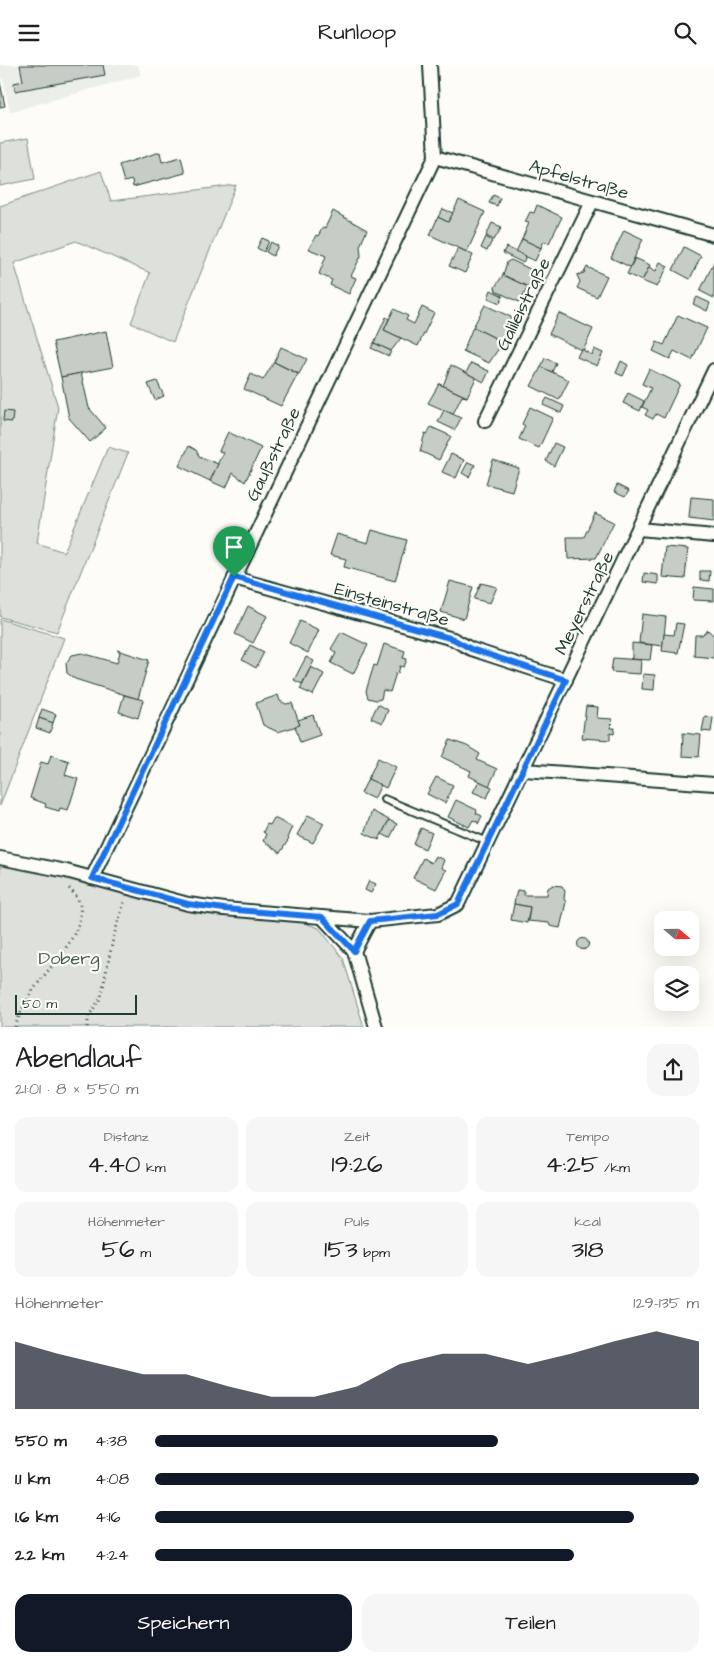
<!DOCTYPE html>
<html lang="de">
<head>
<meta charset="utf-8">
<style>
	:root { --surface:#fff; --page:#f6f6f6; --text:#202124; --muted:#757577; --accent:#111827 }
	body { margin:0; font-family:"Architects Daughter",sans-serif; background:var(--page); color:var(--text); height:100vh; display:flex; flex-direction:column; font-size:19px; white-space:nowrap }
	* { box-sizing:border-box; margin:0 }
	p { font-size:16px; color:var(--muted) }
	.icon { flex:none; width:28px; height:28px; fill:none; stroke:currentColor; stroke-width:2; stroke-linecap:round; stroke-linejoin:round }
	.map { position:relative; height:962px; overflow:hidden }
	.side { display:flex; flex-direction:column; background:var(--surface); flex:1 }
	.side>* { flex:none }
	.needle { width:32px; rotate:110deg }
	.tools { position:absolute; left:654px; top:846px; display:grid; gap:10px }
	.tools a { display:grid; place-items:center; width:45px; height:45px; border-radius:10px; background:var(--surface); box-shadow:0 5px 20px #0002; font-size:25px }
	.scale { position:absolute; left:15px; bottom:12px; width:122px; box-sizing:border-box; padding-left:5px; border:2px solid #1f3d34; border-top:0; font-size:14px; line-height:18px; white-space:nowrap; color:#1f3d34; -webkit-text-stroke:4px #fdfcf7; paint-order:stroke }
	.pin { position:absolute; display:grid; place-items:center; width:42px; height:42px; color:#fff; margin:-51px -21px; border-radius:50% 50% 50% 0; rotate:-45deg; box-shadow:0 0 5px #0007 }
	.pin .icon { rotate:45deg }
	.round { display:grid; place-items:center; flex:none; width:52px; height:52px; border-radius:15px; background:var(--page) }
	.headline { display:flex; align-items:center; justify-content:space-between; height:85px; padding:0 15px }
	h1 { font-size:28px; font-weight:600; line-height:38px }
	.stats { display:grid; grid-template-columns:repeat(3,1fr); gap:8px; height:85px; padding:5px 15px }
	.stats div { display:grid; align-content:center; border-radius:12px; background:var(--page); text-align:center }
	.stats b { font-size:25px; font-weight:600 }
	.stats small { font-size:14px; font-weight:400 }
	.stats p { font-size:14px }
	.chart { height:140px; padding:10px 15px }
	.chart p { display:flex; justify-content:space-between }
	.chart svg { width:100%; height:90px; margin-top:5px; fill:var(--accent); opacity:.7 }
	.button { display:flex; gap:10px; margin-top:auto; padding:10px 15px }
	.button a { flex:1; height:58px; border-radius:15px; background:var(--accent); color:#fff; font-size:20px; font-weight:600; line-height:58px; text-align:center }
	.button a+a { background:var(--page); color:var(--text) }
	ul { padding:0 15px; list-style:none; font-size:16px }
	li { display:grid; grid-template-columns:80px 60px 1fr; align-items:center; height:38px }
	li i { height:12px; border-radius:6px; background:var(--accent) }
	header { display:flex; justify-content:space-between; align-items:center; height:65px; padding:0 15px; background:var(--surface); font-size:22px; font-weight:600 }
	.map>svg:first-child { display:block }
	.built { fill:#eceee9 }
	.green { fill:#dde0db; stroke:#7e8e88 }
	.building { fill:#c6cdc7; stroke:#1f3d34 }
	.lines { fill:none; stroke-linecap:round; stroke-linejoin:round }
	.lane-casing { stroke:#1f3d34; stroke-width:10 }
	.street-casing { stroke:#1f3d34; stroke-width:16 }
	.path { stroke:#1f3d34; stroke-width:3; stroke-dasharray:1 4; stroke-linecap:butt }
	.lane { stroke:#fdfcf7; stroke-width:6 }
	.street { stroke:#fdfcf7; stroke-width:12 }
	.route-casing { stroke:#fff; stroke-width:10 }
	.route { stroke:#1a73e8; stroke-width:6 }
	.labels { text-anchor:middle; stroke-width:4.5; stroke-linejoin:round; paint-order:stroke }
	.street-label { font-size:18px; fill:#1f3d34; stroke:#fdfcf7 }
	.park-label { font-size:18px; fill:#455e55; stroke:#fdfcf7 }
</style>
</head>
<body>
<header><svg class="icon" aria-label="menu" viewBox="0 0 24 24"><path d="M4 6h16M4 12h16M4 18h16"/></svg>Runloop<svg class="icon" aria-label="search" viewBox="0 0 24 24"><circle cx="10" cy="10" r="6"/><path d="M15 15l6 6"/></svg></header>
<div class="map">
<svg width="714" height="962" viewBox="0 0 714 962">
	<rect width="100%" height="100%" fill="#fdfcf7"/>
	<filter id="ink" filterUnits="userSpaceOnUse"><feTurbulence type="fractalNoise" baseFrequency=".02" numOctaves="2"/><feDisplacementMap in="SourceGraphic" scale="10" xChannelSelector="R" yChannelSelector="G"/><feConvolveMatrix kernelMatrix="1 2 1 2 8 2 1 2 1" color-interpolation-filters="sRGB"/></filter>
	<g filter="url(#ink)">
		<path class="built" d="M0 0H138L141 10 10 47 3 14H0Z"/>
		<g class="green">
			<path d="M28 73 35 114 0 121V78Z"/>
			<path d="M101 106 111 136 236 120 173 277 131 258 150 208 76 176 14 198 58 342 37 478 64 487 108 382 128 388 57 567 0 552V141Z"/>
			<path d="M0 554 64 573 0 741Z"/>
			<path d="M0 798 90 816 142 834 188 843 301 857 319 863 343 893 364 962H0Z"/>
		</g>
		<g class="building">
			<path d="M20 0H103L105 10 15 26 14 18 23 16Z"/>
			<path d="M0 17 5 41 0 42Z"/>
			<path d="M160 87 162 97 181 92 185 108 133 122 132 115 124 117 119 100Z"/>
			<path d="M493 130 500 133 497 141 489 138Z"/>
			<path d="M459 135 485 147 467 187 430 170 438 152 448 157Z"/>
			<path d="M537 140 562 152 549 178 544 176 541 183 522 174 529 158 525 157 530 147 534 148Z"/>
			<path d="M443 144 453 148 448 157 438 152Z"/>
			<path d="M333 146 367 165 360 181 361 191 351 211 356 213 349 229 330 220 332 215 319 209 326 191 309 184 316 170 318 171 323 162 325 163Z"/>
			<path d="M492 158 502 162 494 175 486 171Z"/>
			<path d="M624 165 643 174 630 202 611 193Z"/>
			<path d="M486 172 492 176 487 186 481 183Z"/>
			<path d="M262 173 269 176 264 187 257 183Z"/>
			<path d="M522 174 541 183 535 196 516 187Z"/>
			<path d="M271 177 278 181 273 191 266 187Z"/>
			<path d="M506 182 526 191 523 198 503 188Z"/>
			<path d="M684 182 701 191 690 214 673 205Z"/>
			<path d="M458 183 473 190 465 208 449 201Z"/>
			<path d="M635 193 650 200 642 216 627 209Z"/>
			<path d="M511 195 534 206 528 222 503 210 507 197Z"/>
			<path d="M660 197 668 201 657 222 642 216 649 202 656 206Z"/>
			<path d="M714 197V233L700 226Z"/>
			<path d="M587 202 607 211 597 232 577 223 580 217 577 210 584 208Z"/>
			<path d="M503 210 528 222 519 237 496 226 495 222Z"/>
			<path d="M491 225 503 231 500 238 488 233Z"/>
			<path d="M697 232 710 238 707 246 693 239Z"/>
			<path d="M485 240 511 252 503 277 473 262Z"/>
			<path d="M422 242 434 248 418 281 384 265 394 244 408 251 406 255 414 259Z"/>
			<path d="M559 248 593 264 583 286 549 269Z"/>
			<path d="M678 250 707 263 692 295 674 286 670 294 653 286 657 277 664 280Z"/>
			<path d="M386 252 389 254 384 265 401 273 391 286 374 278Z"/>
			<path d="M473 262 503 277 489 298 463 286Z"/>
			<path d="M106 266 113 302 61 312 53 277Z"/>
			<path d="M374 278 391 286 389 291 371 283Z"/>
			<path d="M281 282 307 294 299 309 274 297Z"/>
			<path d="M581 284 592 290 594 284 603 288 597 301 577 292Z"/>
			<path d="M545 293 556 298 552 307 541 302Z"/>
			<path d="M621 296 628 300 623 311 616 308Z"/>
			<path d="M274 297 298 309 281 341 244 324 251 309 263 315Z"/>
			<path d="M471 298 489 306 484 317 466 308Z"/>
			<path d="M451 300 476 313 467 332 439 319 443 321Z"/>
			<path d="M541 302 569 315 559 335 531 321Z"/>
			<path d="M649 304 680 319 664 353 656 349 653 354 645 350 648 345 642 342 651 323 642 319Z"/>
			<path d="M81 308 89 343 106 363 90 377 69 353 61 312Z"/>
			<path d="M157 316 164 331 155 335 148 319Z"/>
			<path d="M439 319 467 332 462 331 453 349 428 338Z"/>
			<path d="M628 328 644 336 640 346 623 338Z"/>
			<path d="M547 333 564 341 561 348 543 340Z"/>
			<path d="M530 342 553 353 539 383 519 374 525 361 522 359Z"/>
			<path d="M444 345 461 353 455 365 438 357Z"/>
			<path d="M4 346 13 347 12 357 3 356Z"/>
			<path d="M431 362 451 371 439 395 420 386 425 368 427 369Z"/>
			<path d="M228 367 261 383 245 417 233 408 226 423 210 416 223 387 219 386Z"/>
			<path d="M554 378 563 382 554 401 546 396Z"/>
			<path d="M189 381 196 385 199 391 218 399 210 416 179 401Z"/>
			<path d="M451 389 464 395 456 413 442 407Z"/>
			<path d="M493 395 519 403 512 426 486 419Z"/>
			<path d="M468 397 475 400 469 412 462 408Z"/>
			<path d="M617 420 629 426 625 432 614 427Z"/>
			<path d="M691 432 714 434V456L689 453Z"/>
			<path d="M595 448 614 457 596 493 568 494 567 472H584Z"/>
			<path d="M372 465 407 475 395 516 344 502 346 494 330 490 337 469 368 478Z"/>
			<path d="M665 482 688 484 685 514 662 512Z"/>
			<path d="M700 506H710L709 516 700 515Z"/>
			<path d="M644 508 658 510V519L643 517Z"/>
			<path d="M450 516 473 522 464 554 441 547Z"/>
			<path d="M481 518 497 522 490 538 474 534Z"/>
			<path d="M694 522 714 524V536L693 535Z"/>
			<path d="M248 541 267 551 253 578 235 569Z"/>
			<path d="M642 549 666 552 663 581 639 578Z"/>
			<path d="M300 556 319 565 308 588 289 578Z"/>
			<path d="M676 558 684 559 678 588 662 586 664 569 674 570Z"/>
			<path d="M708 565 714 571V593L694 591 695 570H702Z"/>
			<path d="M341 567 368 580 353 609 331 598 336 588 331 584Z"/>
			<path d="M632 578 652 580 650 595 630 594 632 593Z"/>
			<path d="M384 579 405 586 403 593 407 594 404 602 400 601 398 609 396 608 390 627 383 625 381 634 376 635 368 633 366 626 374 600 377 601Z"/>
			<path d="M250 580 264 587 256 603 242 595Z"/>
			<path d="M117 585 149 595 138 634 75 614 67 608 66 598 72 590 82 588 117 598 120 587Z"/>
			<path d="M306 592 314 596 302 619 294 615Z"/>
			<path d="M613 593 641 595 640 609 611 607Z"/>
			<path d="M311 602 324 609 313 630 300 624Z"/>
			<path d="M643 609 655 610 654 625 642 624Z"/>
			<path d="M124 630 143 635 138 653 119 647Z"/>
			<path d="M278 630 280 636 286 639 292 638 300 660 278 667 263 660 256 638Z"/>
			<path d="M378 639 388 645 382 658 371 653Z"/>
			<path d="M586 641 598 642 597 653 612 654 611 663H615L614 669 610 668V675L582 673Z"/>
			<path d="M42 644 56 649 53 658 39 653Z"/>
			<path d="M313 650 320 670 300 677 295 661 300 660 298 655Z"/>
			<path d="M705 651 713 653 711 667 702 666Z"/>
			<path d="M39 653 53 658 50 668 36 663Z"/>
			<path d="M683 668 701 670 699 692 682 691Z"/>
			<path d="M450 675 467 681 480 689 477 695 497 704 489 721 469 711 471 706 442 692Z"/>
			<path d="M51 690 69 696 65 710 78 714 68 745 60 743 59 746 45 742 46 739 30 733 41 697 48 699Z"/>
			<path d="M378 693 396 702 386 723 368 714Z"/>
			<path d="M436 712 453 720 445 738 427 729Z"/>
			<path d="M368 714 381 720 374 734 361 728Z"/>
			<path d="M479 716 492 722 487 733 473 727Z"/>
			<path d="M456 735 477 745 476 748 482 751 478 759V757L473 755 469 762 448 752Z"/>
			<path d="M372 746 389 755 379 775 364 768Z"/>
			<path d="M308 750 324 758 313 778 297 770Z"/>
			<path d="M274 753 292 762 287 773 289 774 280 788 263 776 266 769 263 767 267 759 270 760Z"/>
			<path d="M389 755 397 759 390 773 382 769Z"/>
			<path d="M421 763 432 768 425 784 414 779Z"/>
			<path d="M435 791 444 795 441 803 446 805 436 824 413 813 423 793 431 798Z"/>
			<path d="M369 816 376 819 371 828 365 825Z"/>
			<path d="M553 820 562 821 565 826 564 834 566 837 560 863 550 861 549 858 528 856 530 842 514 839 517 825 524 826V830H547L548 823Z"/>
			<path d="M514 839 530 842 527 858 511 855Z"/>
			<circle cx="583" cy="879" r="5.5"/>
		</g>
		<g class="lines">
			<defs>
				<path id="lane" d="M384 734 488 777"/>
				<g id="street">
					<path d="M435 92 714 170"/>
					<path d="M485 356 592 137"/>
					<path d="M639 464 714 471"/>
					<path d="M234 513 453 574 471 584 566 615"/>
					<path d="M524 705 714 719"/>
					<path d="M0 793 66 806 188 839 224 844 370 856 438 849 458 839 714 305"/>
					<path d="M92 813 435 92 430 0"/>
					<path d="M322 852 354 886 376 962"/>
					<path d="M354 886 370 856"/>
				</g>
			</defs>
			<use href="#lane" class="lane-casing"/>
			<use href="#street" class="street-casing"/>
			<g class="path">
				<path d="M15 962C19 950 25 938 32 927 47 903 85 871 80 840 78 831 72 827 67 821"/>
				<path d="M87 962 89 951 101 932 113 874 125 834"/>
			</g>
			<use href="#lane" class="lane"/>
			<use href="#street" class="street"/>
		</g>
	</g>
	<g class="lines" filter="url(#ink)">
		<defs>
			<path id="route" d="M234 512 453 574 471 584 566 615 458 839 438 849 370 856 354 886 322 852 224 844 188 839 92 813Z"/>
		</defs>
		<use href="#route" class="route-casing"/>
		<use href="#route" class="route"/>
	</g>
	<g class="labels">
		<g class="street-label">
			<text transform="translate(579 114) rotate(16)" y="6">Apfelstraße</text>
			<text transform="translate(523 239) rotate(-64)" y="6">Galileistraße</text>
			<text transform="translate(273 389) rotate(-64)" y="6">Gaußstraße</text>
			<text transform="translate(584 538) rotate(-64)" y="6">Meyerstraße</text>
			<text transform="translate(392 539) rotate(16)" y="6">Einsteinstraße</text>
		</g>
		<g class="park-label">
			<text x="69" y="899">Doberg</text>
		</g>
	</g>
</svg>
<div class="tools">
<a><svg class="needle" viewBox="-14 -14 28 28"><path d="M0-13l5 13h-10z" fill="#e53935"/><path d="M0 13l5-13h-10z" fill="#757577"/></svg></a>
<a><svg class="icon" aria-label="layers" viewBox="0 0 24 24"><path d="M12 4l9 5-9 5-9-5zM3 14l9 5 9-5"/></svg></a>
</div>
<div class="scale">50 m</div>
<div class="pin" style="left:234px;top:512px;background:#1e9e55"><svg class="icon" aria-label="arrive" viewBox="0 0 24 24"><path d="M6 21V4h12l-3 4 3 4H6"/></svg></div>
</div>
<section class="side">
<div class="headline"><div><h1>Abendlauf</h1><p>21:01 · 8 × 550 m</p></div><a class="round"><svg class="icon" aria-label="share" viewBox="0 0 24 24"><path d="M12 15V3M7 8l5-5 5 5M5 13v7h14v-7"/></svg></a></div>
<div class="stats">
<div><p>Distanz</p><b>4.40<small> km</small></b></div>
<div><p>Zeit</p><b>19:26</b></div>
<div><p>Tempo</p><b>4:25<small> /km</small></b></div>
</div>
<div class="stats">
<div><p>Höhenmeter</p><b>56<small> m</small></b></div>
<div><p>Puls</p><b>153<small> bpm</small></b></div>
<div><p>kcal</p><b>318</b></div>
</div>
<div class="chart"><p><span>Höhenmeter</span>129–135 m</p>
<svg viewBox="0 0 160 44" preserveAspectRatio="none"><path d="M0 44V11L10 17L20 22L30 27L40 27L50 33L60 38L70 38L80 33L90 22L100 17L110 17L120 22L130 17L140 11L150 6L160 11V44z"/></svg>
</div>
<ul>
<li><b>550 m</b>4:38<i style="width:63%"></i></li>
<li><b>1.1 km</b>4:08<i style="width:100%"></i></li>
<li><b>1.6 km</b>4:16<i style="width:88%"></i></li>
<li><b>2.2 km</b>4:24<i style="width:77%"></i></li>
</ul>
<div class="button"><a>Speichern</a><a>Teilen</a></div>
</section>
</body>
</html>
